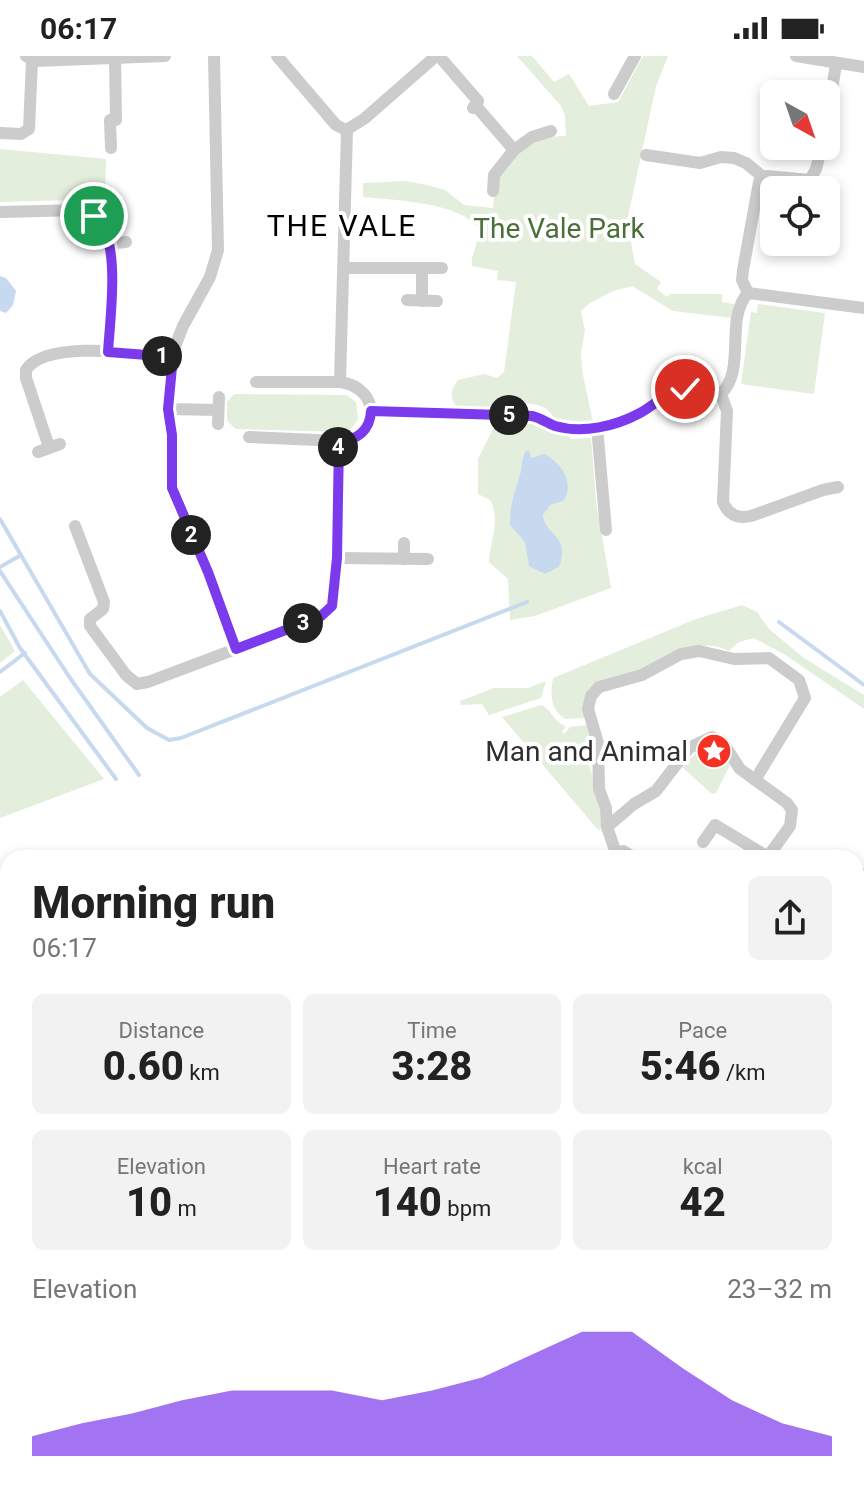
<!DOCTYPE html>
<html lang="en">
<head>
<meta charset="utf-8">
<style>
	:root { --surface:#fff; --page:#f2f2f2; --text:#222; --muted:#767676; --accent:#7c3aed }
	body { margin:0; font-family:Roboto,sans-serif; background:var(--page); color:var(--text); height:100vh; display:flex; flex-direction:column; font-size:30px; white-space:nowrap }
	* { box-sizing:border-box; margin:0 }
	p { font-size:26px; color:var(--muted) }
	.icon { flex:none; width:44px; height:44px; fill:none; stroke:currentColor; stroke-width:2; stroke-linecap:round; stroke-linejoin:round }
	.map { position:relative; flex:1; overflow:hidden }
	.panel { position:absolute; left:0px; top:794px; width:864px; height:650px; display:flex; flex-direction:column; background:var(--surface); border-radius:24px 24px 0 0; box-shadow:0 4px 12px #0003 }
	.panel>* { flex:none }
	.needle { width:52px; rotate:140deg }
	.buttons { position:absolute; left:760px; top:24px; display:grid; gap:16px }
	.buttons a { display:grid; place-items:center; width:80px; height:80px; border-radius:12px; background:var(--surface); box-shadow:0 4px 12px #0003; font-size:40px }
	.pin { position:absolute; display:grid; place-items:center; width:68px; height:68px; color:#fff; margin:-34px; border:4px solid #fff; border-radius:50%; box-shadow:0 2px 8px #0007 }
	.km { position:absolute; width:40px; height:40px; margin:-20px; border-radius:50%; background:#222; color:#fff; font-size:22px; line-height:40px; text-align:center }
	.round { display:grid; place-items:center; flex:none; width:84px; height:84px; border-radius:12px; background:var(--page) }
	.headline { display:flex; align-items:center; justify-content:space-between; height:136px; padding:0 32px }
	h1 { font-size:44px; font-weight:800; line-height:60px }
	.stats { display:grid; grid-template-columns:repeat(3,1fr); gap:12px; height:136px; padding:8px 32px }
	.stats div { display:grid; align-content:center; border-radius:12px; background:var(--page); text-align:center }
	.stats b { font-size:40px; font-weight:800 }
	.stats small { font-size:22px; font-weight:400 }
	.stats p { font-size:22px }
	.chart { height:224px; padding:16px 32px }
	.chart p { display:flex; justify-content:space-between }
	.chart svg { width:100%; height:144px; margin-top:8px; fill:var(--accent); opacity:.7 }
	.status { display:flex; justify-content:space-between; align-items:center; height:56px; padding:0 40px; background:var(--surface); direction:ltr }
	.status svg { height:22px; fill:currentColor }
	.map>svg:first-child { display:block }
	.green { fill:#e3eedc }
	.water { fill:#c7d9ef }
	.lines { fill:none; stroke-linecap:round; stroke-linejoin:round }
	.stream { stroke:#c7d9ef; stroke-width:4 }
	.minor { stroke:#ccc; stroke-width:12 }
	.route-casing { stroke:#fff; stroke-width:16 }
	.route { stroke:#7c3aed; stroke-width:10 }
	.labels { text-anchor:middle; stroke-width:8; stroke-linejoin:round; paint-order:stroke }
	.park-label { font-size:28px; fill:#4a6f38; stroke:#fff }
	.poi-label { font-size:28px; fill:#2f2f2f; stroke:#fff; text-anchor:end }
	.neighbourhood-label { font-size:30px; letter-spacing:2px; fill:#000; stroke:#fff }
</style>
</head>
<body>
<div class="status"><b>06:17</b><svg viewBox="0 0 49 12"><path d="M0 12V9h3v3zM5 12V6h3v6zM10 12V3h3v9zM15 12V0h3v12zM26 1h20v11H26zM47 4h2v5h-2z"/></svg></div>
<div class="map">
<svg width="864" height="1443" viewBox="0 0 864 1443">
	<rect width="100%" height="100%" fill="#fff"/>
	<g class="green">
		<path d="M517 0H532L554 26 569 18 589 50 618 46 643 0H668L656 30 627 165 635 208 661 226 657 233 667 241 670 238H722V246L734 248 732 262 673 255 632 230 613 235 590 247 581 255 585 274 581 297 582 314 593 367C582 368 571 369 560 365 552 363 552 356 545 352 533 345 510 346 500 355L458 352C449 343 450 334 458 324L484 318 497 322 504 316 516 226 497 224 498 215 472 210V202L480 177C469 146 392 144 363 141V127L406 125 427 129 445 134 464 149 493 152 496 124 518 95 544 81 566 80 565 59 561 50Z"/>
		<path d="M0 93 106 103 105 143 0 146Z"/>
		<path d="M758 248 825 257 814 338 741 328 751 256 757 257Z"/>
		<path d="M234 338 346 339 356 346 358 363 351 373 340 376 236 373 227 365V346Z"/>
		<path d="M517 364H534L570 376V383L591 382 596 445 611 532 535 560 510 564 508 523 489 506C490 486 501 463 490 444L478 438V403L495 369H515Z"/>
		<path d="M742 549 757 556 769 573 804 602 864 639V653L787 600 754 582 739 586 729 595C700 580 678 599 653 610 637 617 620 620 604 625L585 662 565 663C550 653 550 638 553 622L696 563Z"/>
		<path d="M0 569 15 595 0 607Z"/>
		<path d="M23 624 104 723 0 762V641Z"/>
		<path d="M546 625 541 642 489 659 482 648 461 649 460 645 494 632H528Z"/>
		<path d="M541 649C552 653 553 666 566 670L562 676 564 678 570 671 587 669 592 689 588 706 605 762 599 775 502 661Z"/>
		<path d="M718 687 730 709 716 737 712 738 682 711 702 691Z"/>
		<path d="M0 1260 8 1262V1436H282L273 1443H0Z"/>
		<path d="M667 1436H737L734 1443H666Z"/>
	</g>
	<g class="water">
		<path d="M0 220 6 222 16 235 13 249 6 257 0 255Z"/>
		<path d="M526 395H529L531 402 544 398C561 406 576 428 563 445L550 449 543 459C545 481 571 478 559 511L545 518 529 510 525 486 510 469C509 449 516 434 521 415 523 406 521 403 526 395Z"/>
	</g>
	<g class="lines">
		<g class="stream">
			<path d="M0 463 90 618 147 672 169 684 181 682 527 546"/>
			<path d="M0 511 21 499"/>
			<path d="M0 515 70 622 139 719"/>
			<path d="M0 555 20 592 116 723"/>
			<path d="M779 566 864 629"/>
			<path d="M0 616 25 597"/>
			<path d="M0 1394 8 1396"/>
			<path d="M103 1443 104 1440"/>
		</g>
		<g class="minor">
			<path d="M26 0 35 5 165 0"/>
			<path d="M214 0 218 194 210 221 183 270 174 293 168 353 172 379 171 427 176 447 208 516 236 593"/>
			<path d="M277 0 336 69 346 74 364 63 436 0"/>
			<path d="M439 0 478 45 473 52"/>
			<path d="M796 0 864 11"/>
			<path d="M614 38 635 0"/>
			<path d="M476 50 514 94 494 119 493 135"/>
			<path d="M826 72 836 8"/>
			<path d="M0 77 21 78 29 73 32 4"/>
			<path d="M111 92 110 64H116L115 1"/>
			<path d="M514 94 532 81 551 75"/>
			<path d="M646 99 700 107 721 101 734 102 746 107 763 121"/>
			<path d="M0 156 82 154C91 159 101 165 105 175 117 199 110 268 108 296"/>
			<path d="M108 188 126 186"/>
			<path d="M344 212H442"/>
			<path d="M748 237 742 224 743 214 759 126 767 120 810 124 816 113 822 90"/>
			<path d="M748 237 864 252"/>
			<path d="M407 244 437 245"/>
			<path d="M422 245V212"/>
			<path d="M256 326H340"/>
			<path d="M721 338 727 355 723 446C728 459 738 463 751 460L823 434 838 431"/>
			<path d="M721 338C747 312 724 264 748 237"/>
			<path d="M168 353 218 354"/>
			<path d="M371 355 532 360 559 371H597L614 369 631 362 674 335 689 333 721 338"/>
			<path d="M218 368 219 341"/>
			<path d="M597 371 606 474"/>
			<path d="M249 381 339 385"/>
			<path d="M49 391 26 322V314C46 283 140 298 173 301"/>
			<path d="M38 396 60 388"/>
			<path d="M75 470 104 546 103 553 90 563V570L126 619 137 628 148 626 313 564 329 555 335 539 339 385C381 382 382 332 340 326L347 74"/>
			<path d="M337 502 428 503"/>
			<path d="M404 503V487"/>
			<path d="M607 771 634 748 656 735 689 692 712 681 722 685 740 713 787 747 792 754 790 770 767 802"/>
			<path d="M703 786 715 769 768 801"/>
			<path d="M616 797 607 771 606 752 599 733 598 687 588 653 591 640 599 631 642 619 681 598 699 595 734 603 769 602 799 624 805 642 755 724"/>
			<path d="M611 801 623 795 635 802"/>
			<path d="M856 829 864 818"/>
			<path d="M856 962 864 1004"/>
			<path d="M0 973 8 972"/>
			<path d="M0 1113 8 1107"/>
			<path d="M856 1150 864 1143"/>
			<path d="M856 1191 864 1200"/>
			<path d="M856 1296 864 1300"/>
			<path d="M856 1363 864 1327"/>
			<path d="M856 1400 858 1412 856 1424"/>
			<path d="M366 1436 370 1443"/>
			<path d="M489 1436 518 1443"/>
			<path d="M310 1443 321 1436"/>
			<path d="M524 1443H537"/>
			<path d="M579 1443 580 1436"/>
			<path d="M660 1443 661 1436"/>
			<path d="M741 1443 745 1436 772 1443"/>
			<path d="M852 1443 853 1436"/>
		</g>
	</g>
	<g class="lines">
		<defs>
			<path id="route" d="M94 160C98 165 103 170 105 176 118 203 110 265 108 296L173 301 168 353 172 379V432L208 516 236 593 320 561 332 550 337 502 339 385C357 384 370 375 371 355L532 360C541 362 547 367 555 370 583 378 616 370 640 357 656 348 666 336 685 333"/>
		</defs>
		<use href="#route" class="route-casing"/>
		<use href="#route" class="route"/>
	</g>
	<defs>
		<symbol id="sight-disc" viewBox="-11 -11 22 22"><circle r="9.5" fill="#f53223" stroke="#fff"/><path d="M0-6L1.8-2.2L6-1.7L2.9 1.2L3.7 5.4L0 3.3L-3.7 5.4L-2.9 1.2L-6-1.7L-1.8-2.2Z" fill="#fff"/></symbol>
	</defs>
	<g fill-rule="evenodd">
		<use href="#sight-disc" x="694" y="675" width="40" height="40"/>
	</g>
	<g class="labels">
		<g class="park-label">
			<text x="559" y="182">The Vale Park</text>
		</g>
		<g class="poi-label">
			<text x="688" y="705">Man and Animal</text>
		</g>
		<g class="neighbourhood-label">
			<text x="342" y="180">THE VALE</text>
		</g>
	</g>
</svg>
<div class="buttons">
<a><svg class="needle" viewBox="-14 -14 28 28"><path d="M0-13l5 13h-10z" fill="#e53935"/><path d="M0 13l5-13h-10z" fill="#767676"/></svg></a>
<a><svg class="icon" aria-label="locate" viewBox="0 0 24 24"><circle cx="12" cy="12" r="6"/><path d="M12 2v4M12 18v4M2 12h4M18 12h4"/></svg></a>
</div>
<div class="pin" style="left:94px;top:160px;background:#1e9e55"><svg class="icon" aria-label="arrive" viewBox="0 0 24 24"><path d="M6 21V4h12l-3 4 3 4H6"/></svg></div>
<div class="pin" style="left:685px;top:333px;background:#d93025"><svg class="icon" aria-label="check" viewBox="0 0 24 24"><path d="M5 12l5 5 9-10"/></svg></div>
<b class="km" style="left:162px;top:300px">1</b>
<b class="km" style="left:191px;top:479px">2</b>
<b class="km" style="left:303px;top:567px">3</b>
<b class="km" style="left:338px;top:391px">4</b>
<b class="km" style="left:509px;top:359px">5</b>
<section class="panel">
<div class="headline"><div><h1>Morning run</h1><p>06:17</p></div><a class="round"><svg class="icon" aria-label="share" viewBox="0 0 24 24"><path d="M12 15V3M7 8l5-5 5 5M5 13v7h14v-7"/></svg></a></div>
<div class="stats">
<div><p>Distance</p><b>0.60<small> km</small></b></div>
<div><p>Time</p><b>3:28</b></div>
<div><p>Pace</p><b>5:46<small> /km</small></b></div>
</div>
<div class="stats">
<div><p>Elevation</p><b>10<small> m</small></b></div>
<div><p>Heart rate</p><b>140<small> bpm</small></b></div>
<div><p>kcal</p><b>42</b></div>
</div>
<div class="chart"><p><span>Elevation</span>23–32 m</p>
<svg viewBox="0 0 160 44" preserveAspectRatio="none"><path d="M0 44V38L10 34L20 31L30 27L40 24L50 24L60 24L70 27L80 24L90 20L100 13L110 6L120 6L130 17L140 27L150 34L160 38V44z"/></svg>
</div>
</section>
</div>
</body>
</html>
